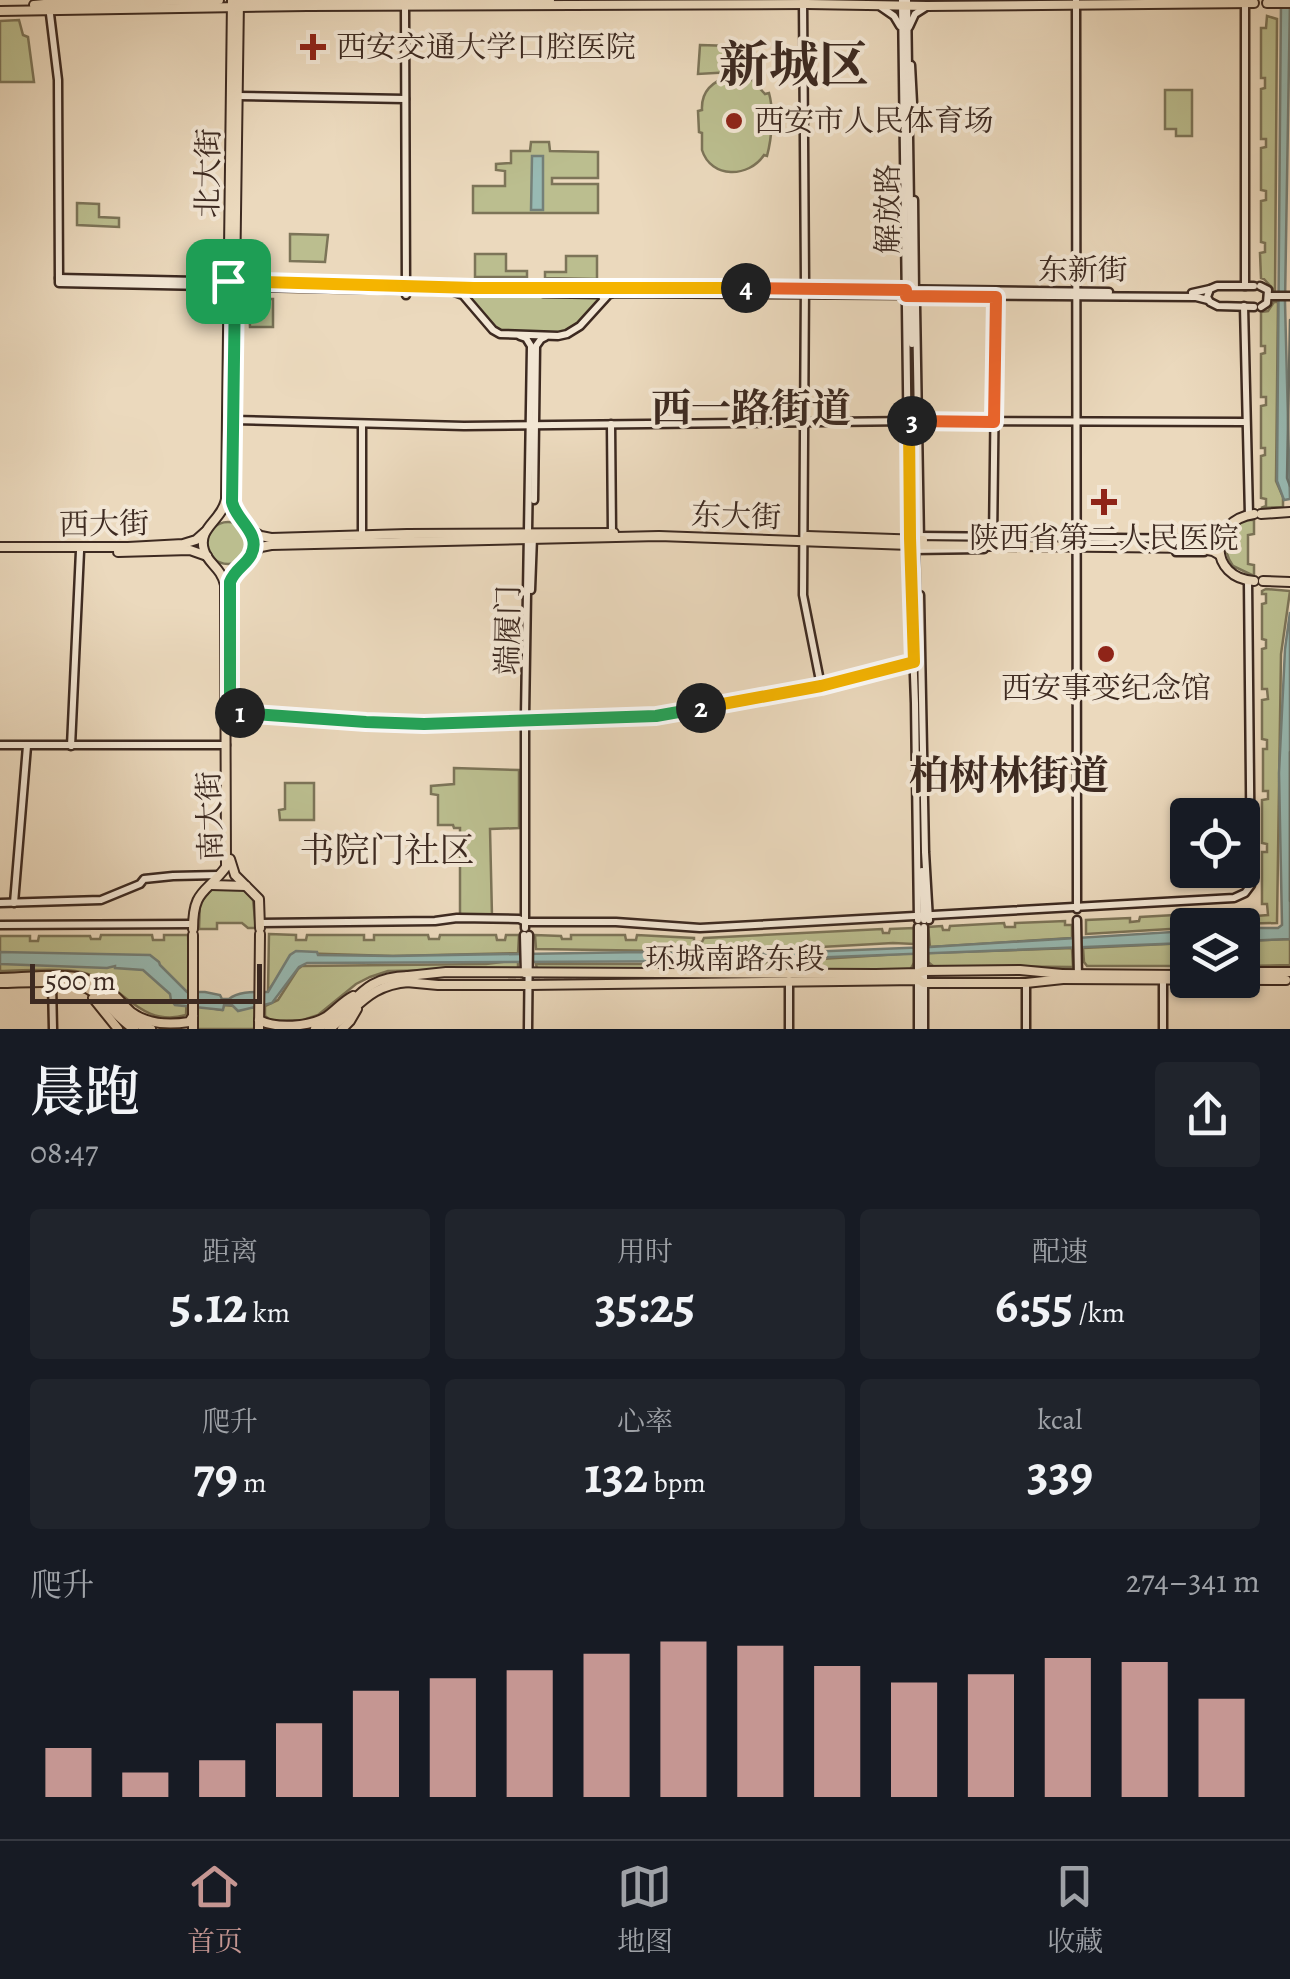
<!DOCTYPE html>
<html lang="zh">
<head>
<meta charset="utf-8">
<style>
	:root { --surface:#171b24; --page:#20242c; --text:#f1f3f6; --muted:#9ea1a6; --line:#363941; --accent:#c59692 }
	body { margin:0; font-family:Alegreya,"Noto Serif SC",serif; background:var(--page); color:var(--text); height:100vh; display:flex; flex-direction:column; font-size:38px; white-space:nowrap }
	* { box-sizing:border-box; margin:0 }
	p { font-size:32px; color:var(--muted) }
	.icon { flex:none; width:55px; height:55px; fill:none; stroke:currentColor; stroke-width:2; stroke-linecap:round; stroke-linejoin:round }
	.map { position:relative; height:1029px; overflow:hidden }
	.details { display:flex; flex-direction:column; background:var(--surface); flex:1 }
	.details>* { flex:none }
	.tools { position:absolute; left:1170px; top:798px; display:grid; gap:20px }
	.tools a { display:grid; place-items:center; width:90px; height:90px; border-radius:10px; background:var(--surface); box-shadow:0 2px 8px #0004; font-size:50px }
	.scale { position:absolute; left:30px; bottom:25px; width:232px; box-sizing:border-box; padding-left:10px; border:5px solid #3d2a21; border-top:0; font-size:28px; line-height:35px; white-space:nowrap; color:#3d2a21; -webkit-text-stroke:8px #f2e6d4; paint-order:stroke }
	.pin { position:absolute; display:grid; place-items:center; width:85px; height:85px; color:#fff; margin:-42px; border-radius:20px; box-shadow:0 5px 15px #0006 }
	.km { position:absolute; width:50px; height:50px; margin:-25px; border-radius:50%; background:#222; color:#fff; font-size:28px; line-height:50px; text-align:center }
	.round { display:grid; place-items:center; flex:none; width:105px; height:105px; border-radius:10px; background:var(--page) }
	.summary { display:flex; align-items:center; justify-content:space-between; height:170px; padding:0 30px }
	h1 { font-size:55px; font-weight:600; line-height:75px }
	.stats { display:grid; grid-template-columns:repeat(3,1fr); gap:15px; height:170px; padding:10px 30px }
	.stats div { display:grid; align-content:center; border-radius:10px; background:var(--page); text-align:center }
	.stats b { font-size:50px; font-weight:600 }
	.stats small { font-size:28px; font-weight:400 }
	.stats p { font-size:28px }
	.chart { height:280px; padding:20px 30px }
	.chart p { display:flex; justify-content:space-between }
	.chart svg { width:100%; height:180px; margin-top:10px; stroke:var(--accent); stroke-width:6 }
	.dock { display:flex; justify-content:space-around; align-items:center; height:140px; border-top:2px solid var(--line); background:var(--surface); font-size:28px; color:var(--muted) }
	.dock a { display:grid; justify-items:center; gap:5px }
	.dock .active { color:var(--accent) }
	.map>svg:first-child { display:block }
	.green { fill:#bbbe8f; stroke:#7c7458; stroke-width:2.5 }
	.water { fill:#98bab3; stroke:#748079; stroke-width:2.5 }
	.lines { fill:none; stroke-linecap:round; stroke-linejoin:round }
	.shore { stroke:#6a726a; stroke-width:2.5 }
	.primary-tunnel { stroke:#c8b69e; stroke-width:8; stroke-dasharray:8 4; stroke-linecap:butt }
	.secondary-casing { stroke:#3d2a21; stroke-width:11 }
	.primary-casing { stroke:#3d2a21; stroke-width:12 }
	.secondary { stroke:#f2e6d4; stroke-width:6 }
	.primary { stroke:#ebd9bd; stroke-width:8 }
	.split-1-casing { stroke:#fff; stroke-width:20 }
	.split-2-casing { stroke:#fff; stroke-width:20 }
	.split-3-casing { stroke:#fff; stroke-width:20 }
	.split-4-casing { stroke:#fff; stroke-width:20 }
	.split-5-casing { stroke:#fff; stroke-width:20 }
	.split-1 { stroke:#22a559; stroke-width:12 }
	.split-2 { stroke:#22a559; stroke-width:12 }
	.split-3 { stroke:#f5b400; stroke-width:12 }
	.split-4 { stroke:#f0652b; stroke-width:12 }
	.split-5 { stroke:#f5b400; stroke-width:12 }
	.poi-dot { fill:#8f2418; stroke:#f2e6d4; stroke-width:4 }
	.labels { text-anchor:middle; stroke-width:8; stroke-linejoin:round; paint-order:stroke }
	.poi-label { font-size:30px; fill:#3d2a21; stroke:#f2e6d4; text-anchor:start }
	.street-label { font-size:30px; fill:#3d2a21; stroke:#f2e6d4 }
	.quarter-label { font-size:35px; fill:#3d2a21; stroke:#f2e6d4 }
	.district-label { font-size:40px; font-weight:bold; fill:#3d2a21; stroke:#f2e6d4 }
	.town-label { font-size:50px; font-weight:bold; fill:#3d2a21; stroke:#f2e6d4 }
</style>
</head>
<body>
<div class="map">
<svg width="1290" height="1029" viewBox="0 0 1290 1029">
	<rect width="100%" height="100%" fill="#ebd9bd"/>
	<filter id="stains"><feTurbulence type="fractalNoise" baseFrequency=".002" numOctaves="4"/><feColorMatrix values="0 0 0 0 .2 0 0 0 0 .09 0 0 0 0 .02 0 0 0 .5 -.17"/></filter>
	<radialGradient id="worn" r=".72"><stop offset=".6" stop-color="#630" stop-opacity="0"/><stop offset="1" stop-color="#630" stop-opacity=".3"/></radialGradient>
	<g class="green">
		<path d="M1267 16 1277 19 1275 291 1264 279 1261 278 1260 253 1265 252V243L1261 242V201L1266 200V191L1261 190V148L1266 147V139H1261V89L1265 88V78H1261V28H1266Z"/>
		<path d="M19 20 23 35 28 37 34 82H0V21Z"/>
		<path d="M700 45 732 46V72L698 74Z"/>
		<path d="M731 76 751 79 765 94 769 93C774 111 772 137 767 156L764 155C749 178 711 179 702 150 702 149 702 134 702 133L699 132 698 111 702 110C701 92 712 81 731 76Z"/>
		<path d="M1165 90H1192V136H1176V129H1165Z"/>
		<path d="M531 142H549L550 151 598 152V178H552V184H598V213H473V186H505V171L496 170V164L511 163V151H530Z"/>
		<path d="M77 203 99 204V217L119 218V227L77 225Z"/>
		<path d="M290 234 328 235 325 262 290 261Z"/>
		<path d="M475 254H506V271H527V277H475Z"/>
		<path d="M566 256H597V279L545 278V272H566Z"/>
		<path d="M468 295H598L600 299 573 329 560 333 499 331 468 298Z"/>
		<path d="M256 299H273V327H250L249 304Z"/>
		<path d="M1274 302H1278L1276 481 1283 497V507L1261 508 1266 506V499L1261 498V456L1265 455V448H1261V406L1266 405V397H1261V354L1265 353V346H1261V312L1268 311Z"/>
		<path d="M1245 520H1254V534L1248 535V564L1254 565V576L1233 566C1220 548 1227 530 1245 520Z"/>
		<circle cx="228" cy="543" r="21"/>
		<path d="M1266 589 1290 591 1281 654 1277 923 1188 925 1187 928 1086 934V920L1130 918V922L1139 921 1140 917 1192 914V919L1203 918V913L1255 911 1256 916 1268 915 1267 904H1262V852H1267V844L1262 843V800L1268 799V791H1263V749H1267V740L1262 739V700L1268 699 1267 689H1262V649L1266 648V640L1262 639V604L1266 603V594H1262V591Z"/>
		<path d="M454 768 519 770V828L490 829 492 916H460V828H454L453 825H438V795L431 794V786L454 784Z"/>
		<path d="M285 783H314V820H280L279 810 285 809Z"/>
		<path d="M213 887H241L253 900 256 928H248L242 923H217V929H199L200 903Z"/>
		<path d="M1290 901V965L1243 966 1242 941 1289 939Z"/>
		<path d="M1065 921V925H1072V938L930 947 928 927 942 926 943 930H949L950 926 1004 923 1005 927H1015V923Z"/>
		<path d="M914 928V944L893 943 730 952 536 949 535 935 561 936 562 939H571V935H625L626 940H636L637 935 694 938V942H702L704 938 882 929 883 933H889L890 929Z"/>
		<path d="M269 934 296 935V940H306L307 935H364V940H374V935H428L429 939H439L440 935H496L497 940H505L506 935H519L518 953 393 956 296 953 268 991Z"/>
		<path d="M101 935H152L153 940H164V935H188L190 986 187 992 186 1015C139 1029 121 981 81 972 59 967 23 971 0 971V936H30V941H38L39 936H90L91 939H100Z"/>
		<path d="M1187 943V966H1087L1084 962 1083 948Z"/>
		<path d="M1072 948 1073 967 933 966 928 962V953Z"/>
		<path d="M915 953V961L910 970 538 974 536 964H741Z"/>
		<path d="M518 960V969L388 971 370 977 356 984 318 1015 303 1020 272 1021 265 1016V1006L278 1000 298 969 302 966 486 964Z"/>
		<path d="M224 1005 256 1008 254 1029H197L198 1006 222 1010Z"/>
	</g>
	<g class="water">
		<path d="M1281 0H1290L1285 302 1290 499 1284 500 1277 481Z"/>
		<path d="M532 156H543V210H531Z"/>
		<path d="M1290 612V939L1243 941V928H1278L1282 925 1279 773 1285 649Z"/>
		<path d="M1188 931 1187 943 732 961 307 963 299 967 272 1003 238 1011 232 1005H224L223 1010 175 1005 171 1000 170 994 143 970 115 968V966L107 968 0 964V952L150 955 159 962 160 965 187 992H205L220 995 222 999H229C238 991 255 992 268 992L290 955 296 951 317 952 318 955 393 956 642 952 728 955 930 947Z"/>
	</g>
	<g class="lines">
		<g class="shore">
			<path d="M1290 320 1287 478 1290 486"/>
			<path d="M1290 752V901"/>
		</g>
		<g class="primary-tunnel">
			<path d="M508 976H556"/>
			<path d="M917 979H935"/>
			<path d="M552 981 603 980"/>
		</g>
		<defs>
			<g id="secondary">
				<path d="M803 0 805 282 803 595 821 686"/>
				<path d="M902 0 909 538 915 703 918 920"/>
				<path d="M907 0 912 344"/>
				<path d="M1076 0 1077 909"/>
				<path d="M49 6 58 80 59 283 452 291 463 295 493 330 500 334 558 336 567 334 580 326 609 294 615 293 1196 297 1208 300"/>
				<path d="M405 7 406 295"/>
				<path d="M881 7 894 16 900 26"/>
				<path d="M909 27 915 14 926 7"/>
				<path d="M911 65 913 103"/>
				<path d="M237 96 405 99"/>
				<path d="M914 200 915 293"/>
				<path d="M59 278 290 283"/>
				<path d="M417 285C497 287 576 291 656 286L1109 292"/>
				<path d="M1245 286V2"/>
				<path d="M1254 286H1217L1210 289 1207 297 1210 302 1218 306 1254 307"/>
				<path d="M1260 286 1268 290 1267 303 1261 307"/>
				<path d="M543 293 600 294 604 299"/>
				<path d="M1192 293 1210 289"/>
				<path d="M1269 296H1290"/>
				<path d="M916 305 920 542"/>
				<path d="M1244 306 1249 515"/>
				<path d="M520 336 526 338 531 346 525 716V928"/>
				<path d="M233 420 464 426 913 421 1245 422"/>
				<path d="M362 424V535"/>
				<path d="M611 424 612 533"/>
				<path d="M914 456 916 599"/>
				<path d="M534 500 536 346 541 339 545 337"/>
				<path d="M918 536 1210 539"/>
				<path d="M993 541 996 297"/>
				<path d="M911 550 984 549"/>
				<path d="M1176 552H1204"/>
				<path d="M531 590 533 537"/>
				<path d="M920 595 925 852 929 920"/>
				<path d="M230 713 397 724 656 716 821 686 914 663"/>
				<path d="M0 745H226"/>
				<path d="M71 746 80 551"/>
				<path d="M922 871 924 920"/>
				<path d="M0 903 101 900 140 884 144 879 173 876 219 875"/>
				<path d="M14 903 27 746"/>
				<path d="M1077 920 1078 978"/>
				<path d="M260 923 435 921 457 918 519 919 526 922H616L700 928 1234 898 1245 893 1251 885 1248 581"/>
				<path d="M0 925 193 924"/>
				<path d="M918 927V1029"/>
				<path d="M924 927V1029"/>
				<path d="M524 935 525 974"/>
				<path d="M789 980V1029"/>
				<path d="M52 983 53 1029"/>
				<path d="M1026 983V1029"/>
				<path d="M528 1029 529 935"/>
				<path d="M1163 1029V975"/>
			</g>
			<g id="primary">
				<path d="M235 0H550"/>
				<path d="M239 0 232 499 234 511 242 521"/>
				<path d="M1267 3H1290"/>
				<path d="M34 5 54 3 219 0"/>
				<path d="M0 11 307 6 807 4 927 6 1254 3"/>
				<path d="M1254 514C1207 521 1209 578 1254 581"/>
				<path d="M1261 514 1290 512"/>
				<path d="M250 530 261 536 271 538 407 534 614 533"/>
				<path d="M807 536 923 540"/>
				<path d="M1202 544 1220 540"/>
				<path d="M0 547H128L183 544 196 540 205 532"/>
				<path d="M118 552 190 550 207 556"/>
				<path d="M251 554 261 547 271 545 659 536 910 545 1197 548 1213 551 1220 555"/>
				<path d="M1263 581 1290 582"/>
				<path d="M230 590C232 562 259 562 251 532"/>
				<path d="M230 859 235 875 259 899 260 928"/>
				<path d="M211 885 246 886"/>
				<path d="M193 929C193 889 206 894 226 867L225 585C221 567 208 564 204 550 197 528 222 521 226 499L232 0"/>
				<path d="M193 935V1029"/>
				<path d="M1242 972H1290"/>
				<path d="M1060 974 1186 975"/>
				<path d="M408 976 446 972 876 974 919 973 924 971 1020 970 1062 974"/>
				<path d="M0 978C21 978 71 972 88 980 114 993 117 1020 151 1029"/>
				<path d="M1060 979 1286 980"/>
				<path d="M406 982 438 985H529L919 980 924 983H1026L1063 979"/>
				<path d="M0 983C26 983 72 977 93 992 108 1003 118 1019 134 1029"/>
				<path d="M99 985C113 991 120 1002 131 1012 147 1024 170 1025 189 1022L193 1016"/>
				<path d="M93 998 118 1029"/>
				<path d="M259 1020C276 1029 309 1027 326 1017 336 1010 343 1001 353 996"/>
				<path d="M259 1029 260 934"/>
				<path d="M315 1029C357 1012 354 977 408 976"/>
				<path d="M329 1029C359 1008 368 985 409 982"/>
				<path d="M342 1029 350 1021 357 1009"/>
			</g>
		</defs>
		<use href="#secondary" class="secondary-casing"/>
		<use href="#primary" class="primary-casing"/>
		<use href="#secondary" class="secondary"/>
		<use href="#primary" class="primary"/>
	</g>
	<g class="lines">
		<defs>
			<path id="split-1" d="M228 281V286H235L232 502C236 521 262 533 251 555 245 566 235 569 230 582V713H240"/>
			<path id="split-2" d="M240 713 366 722 424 724 656 716 701 708"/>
			<path id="split-3" d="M701 708 821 686 914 662 910 538 909 421H912"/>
			<path id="split-4" d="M746 288 906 290V296L996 297 994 422 912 421"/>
			<path id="split-5" d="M228 281 474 288H746"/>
		</defs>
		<use href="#split-1" class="split-1-casing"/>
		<use href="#split-2" class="split-2-casing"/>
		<use href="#split-3" class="split-3-casing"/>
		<use href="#split-4" class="split-4-casing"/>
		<use href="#split-5" class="split-5-casing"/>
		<use href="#split-1" class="split-1"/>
		<use href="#split-2" class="split-2"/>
		<use href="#split-3" class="split-3"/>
		<use href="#split-4" class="split-4"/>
		<use href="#split-5" class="split-5"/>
	</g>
	<g class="poi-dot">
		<path d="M308 32h10v10h10v10h-10v10h-10v-10h-10v-10h10z"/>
		<circle cx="734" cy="121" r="10"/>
		<path d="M1099 487h10v10h10v10h-10v10h-10v-10h-10v-10h10z"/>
		<circle cx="1106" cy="654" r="10"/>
	</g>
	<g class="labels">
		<g class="poi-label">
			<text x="336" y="57">西安交通大学口腔医院</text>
			<text x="754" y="131">西安市人民体育场</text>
			<text x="1104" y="548" text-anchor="middle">陕西省第二人民医院</text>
			<text x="1106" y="698" text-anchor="middle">西安事变纪念馆</text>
		</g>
		<g class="street-label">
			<text transform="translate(208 173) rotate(-89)" y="10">北大街</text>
			<text transform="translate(888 209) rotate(-90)" y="10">解放路</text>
			<text x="1083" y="280">东新街</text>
			<text transform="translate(736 516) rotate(2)" y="10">东大街</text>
			<text transform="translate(104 524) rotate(-1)" y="10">西大街</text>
			<text transform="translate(508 630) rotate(-89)" y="10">端履门</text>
			<text transform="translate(210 816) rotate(-92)" y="10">南大街</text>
			<text x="735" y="969">环城南路东段</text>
		</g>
		<g class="quarter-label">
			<text x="387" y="862">书院门社区</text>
		</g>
		<g class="district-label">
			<text x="751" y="422">西一路街道</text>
			<text x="1009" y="789">柏树林街道</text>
		</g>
		<g class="town-label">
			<text x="794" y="82">新城区</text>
		</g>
	</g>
	<rect width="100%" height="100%" filter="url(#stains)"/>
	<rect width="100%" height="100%" fill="url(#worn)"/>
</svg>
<div class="tools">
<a><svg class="icon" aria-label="locate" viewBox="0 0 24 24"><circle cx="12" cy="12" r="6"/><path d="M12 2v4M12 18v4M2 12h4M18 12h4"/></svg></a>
<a><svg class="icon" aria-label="layers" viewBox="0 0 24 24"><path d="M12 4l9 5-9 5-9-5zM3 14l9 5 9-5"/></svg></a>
</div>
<div class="scale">500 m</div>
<div class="pin" style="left:228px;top:281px;background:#1e9e55"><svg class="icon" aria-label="arrive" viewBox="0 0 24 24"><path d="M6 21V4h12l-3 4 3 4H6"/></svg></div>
<b class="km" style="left:240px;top:713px">1</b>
<b class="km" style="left:701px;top:708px">2</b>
<b class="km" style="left:912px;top:421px">3</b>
<b class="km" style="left:746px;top:288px">4</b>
</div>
<section class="details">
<div class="summary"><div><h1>晨跑</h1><p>08:47</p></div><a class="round"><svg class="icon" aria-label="share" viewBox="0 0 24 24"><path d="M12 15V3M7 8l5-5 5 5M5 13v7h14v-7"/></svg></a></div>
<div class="stats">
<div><p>距离</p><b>5.12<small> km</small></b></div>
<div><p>用时</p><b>35:25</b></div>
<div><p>配速</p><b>6:55<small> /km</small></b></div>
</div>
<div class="stats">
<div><p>爬升</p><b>79<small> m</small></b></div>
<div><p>心率</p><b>132<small> bpm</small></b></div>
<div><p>kcal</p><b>339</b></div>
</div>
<div class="chart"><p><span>爬升</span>274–341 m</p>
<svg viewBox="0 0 160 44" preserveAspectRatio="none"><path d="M5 44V32M15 44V38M25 44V35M35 44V26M45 44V18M55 44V15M65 44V13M75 44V9M85 44V6M95 44V7M105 44V12M115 44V16M125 44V14M135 44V10M145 44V11M155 44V20"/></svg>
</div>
</section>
<nav class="dock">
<a class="active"><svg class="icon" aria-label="home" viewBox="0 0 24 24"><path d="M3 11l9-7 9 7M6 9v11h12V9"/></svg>首页</a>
<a><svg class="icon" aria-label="map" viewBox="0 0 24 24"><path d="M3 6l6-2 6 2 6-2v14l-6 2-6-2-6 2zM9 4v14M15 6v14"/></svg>地图</a>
<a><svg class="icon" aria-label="saved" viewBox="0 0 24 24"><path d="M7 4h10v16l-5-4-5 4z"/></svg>收藏</a>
</nav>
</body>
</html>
